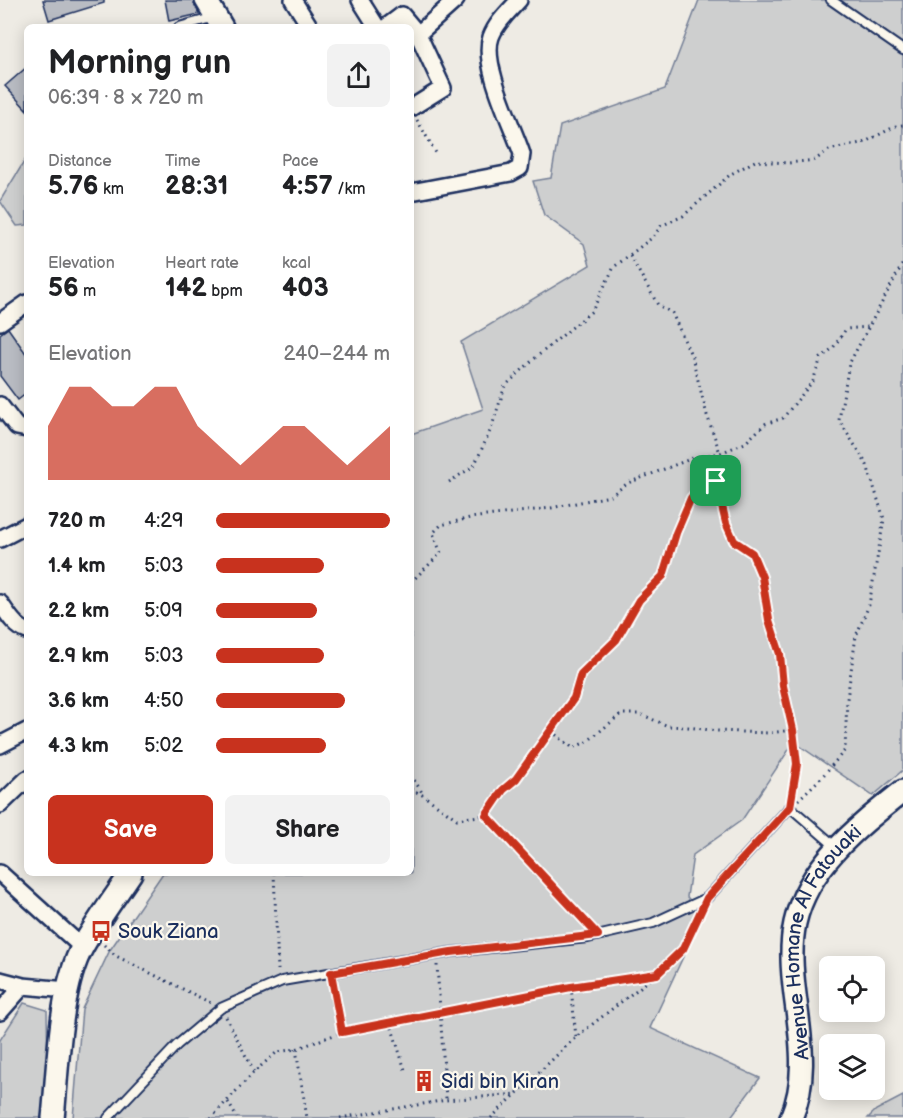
<!DOCTYPE html>
<html lang="en">
<head>
<meta charset="utf-8">
<style>
	:root { --surface:#fff; --page:#f2f2f2; --text:#202124; --muted:#757577; --accent:#c8321e }
	body { margin:0; font-family:"Balsamiq Sans",sans-serif; background:var(--page); color:var(--text); height:100vh; display:flex; flex-direction:column; font-size:22px; white-space:nowrap }
	* { box-sizing:border-box; margin:0 }
	p { font-size:20px; color:var(--muted) }
	.icon { flex:none; width:33px; height:33px; fill:none; stroke:currentColor; stroke-width:2; stroke-linecap:round; stroke-linejoin:round }
	.map { position:relative; flex:1; overflow:hidden }
	.panel { position:absolute; left:24px; top:24px; width:390px; height:852px; display:flex; flex-direction:column; background:var(--surface); border-radius:9px; box-shadow:0 3px 15px #0003 }
	.panel>* { flex:none }
	.controls { position:absolute; left:819px; top:956px; display:grid; gap:12px }
	.controls a { display:grid; place-items:center; width:66px; height:66px; border-radius:9px; background:var(--surface); box-shadow:0 3px 15px #0003; font-size:30px }
	.pin { position:absolute; display:grid; place-items:center; width:51px; height:51px; color:#fff; margin:-26px; border-radius:12px; box-shadow:0 3px 9px #0006 }
	.round { display:grid; place-items:center; flex:none; width:63px; height:63px; border-radius:9px; background:var(--page) }
	.headline { display:flex; align-items:center; justify-content:space-between; height:102px; padding:0 24px }
	h1 { font-size:33px; font-weight:600; line-height:45px }
	.metrics { display:grid; grid-template-columns:repeat(3,1fr); gap:9px; height:102px; padding:6px 24px }
	.metrics div { display:grid; align-content:center }
	.metrics b { font-size:26px; font-weight:600 }
	.metrics small { font-size:16px; font-weight:400 }
	.metrics p { font-size:16px }
	.chart { height:168px; padding:12px 24px }
	.chart p { display:flex; justify-content:space-between }
	.chart svg { width:100%; height:108px; margin-top:6px; fill:var(--accent); opacity:.7 }
	.button { display:flex; gap:12px; margin-top:auto; padding:12px 24px }
	.button a { flex:1; height:69px; border-radius:9px; background:var(--accent); color:#fff; font-size:24px; font-weight:600; line-height:69px; text-align:center }
	.button a+a { background:var(--page); color:var(--text) }
	ul { padding:0 24px; list-style:none; font-size:20px }
	li { display:grid; grid-template-columns:96px 72px 1fr; align-items:center; height:45px }
	li i { height:15px; border-radius:8px; background:var(--accent) }
	.map>svg:first-child { display:block }
	.green { fill:#cecfcf; stroke:#747f96; stroke-width:1.5 }
	.building { fill:#b9bcc3; stroke:#1b2f5e; stroke-width:1.5 }
	.lines { fill:none; stroke-linecap:round; stroke-linejoin:round }
	.lane-casing { stroke:#1b2f5e; stroke-width:12 }
	.street-casing { stroke:#1b2f5e; stroke-width:20 }
	.secondary-casing { stroke:#1b2f5e; stroke-width:26 }
	.path { stroke:#1b2f5e; stroke-width:3; stroke-dasharray:1.5 4.5; stroke-linecap:butt }
	.lane { stroke:#fbf7ec; stroke-width:8 }
	.street { stroke:#fbf7ec; stroke-width:15 }
	.secondary { stroke:#fbf7ec; stroke-width:21 }
	.route-casing { stroke:#fff; stroke-width:12 }
	.route { stroke:#c8321e; stroke-width:8 }
	.labels { text-anchor:middle; stroke-width:4.5; stroke-linejoin:round; paint-order:stroke }
	.poi-label { font-size:20px; fill:#1b2f5e; stroke:#fbf7ec; text-anchor:start }
	.street-label { font-size:20px; fill:#1b2f5e; stroke:#fbf7ec }
</style>
</head>
<body>
<div class="map">
<svg width="903" height="1118" viewBox="0 0 903 1118">
	<rect width="100%" height="100%" fill="#eeebe4"/>
	<filter id="ink" filterUnits="userSpaceOnUse"><feTurbulence type="fractalNoise" baseFrequency=".0167" numOctaves="2"/><feDisplacementMap in="SourceGraphic" scale="12" xChannelSelector="R" yChannelSelector="G"/><feConvolveMatrix kernelMatrix="1 2 1 2 8 2 1 2 1" color-interpolation-filters="sRGB"/></filter>
	<g filter="url(#ink)">
		<g class="green">
			<path d="M699 0H903V770L873 796 794 742 742 820 693 855 687 897 703 914 650 1028 760 1078 730 1118H73L82 1009 110 950 163 873H411V434L483 409 461 342 590 265 584 244 544 215 533 181 551 178 560 126 665 89Z"/>
			<path d="M27 157V225L17 226 0 201Z"/>
			<path d="M24 1003 47 1010 48 1074 41 1118H0V1040Z"/>
			<path d="M903 1096V1118H868L876 1110Z"/>
		</g>
		<g class="building">
			<path d="M43 0H104V3L49 20Z"/>
			<path d="M165 0H193L199 14 169 21Z"/>
			<path d="M27 67V110L5 86Z"/>
			<path d="M8 328 27 355V393L18 400 0 376V334Z"/>
		</g>
		<g class="lines">
			<defs>
				<g id="lane">
					<path d="M831 0 903 50"/>
					<path d="M179 27 215 17"/>
					<path d="M108 1118 177 1045 221 1008 282 981 451 952 588 938 653 923 707 898 790 807 836 847"/>
				</g>
				<g id="street">
					<path d="M293 0 310 27"/>
					<path d="M360 0 377 27"/>
					<path d="M386 27 402 15 418 34"/>
					<path d="M411 108 443 88 418 34 456 0"/>
					<path d="M411 192 511 173 520 168 522 154C513 126 481 65 491 37 496 23 509 11 519 0"/>
					<path d="M0 322 27 303"/>
					<path d="M0 405 17 427 27 429"/>
					<path d="M0 539 27 525"/>
					<path d="M0 603C7 613 15 627 27 631"/>
					<path d="M0 745 27 731"/>
					<path d="M0 805 27 779"/>
					<path d="M0 873 82 947"/>
					<path d="M0 980 23 986 67 990"/>
					<path d="M0 1012 23 986"/>
				</g>
				<g id="secondary">
					<path d="M206 0 222 27"/>
					<path d="M53 1118C58 1070 59 988 83 946 97 921 115 897 131 873"/>
					<path id="s1" d="M791 1118C806 1083 802 1047 797 1010 793 981 789 951 795 923 808 865 859 826 903 791"/>
				</g>
			</defs>
			<use href="#lane" class="lane-casing"/>
			<use href="#street" class="street-casing"/>
			<use href="#secondary" class="secondary-casing"/>
			<g class="path">
				<path d="M417 120 436 153"/>
				<path d="M630 256 658 305 672 313 692 357 707 415 720 453 716 481 726 523 734 541 752 553 762 577 769 620 780 654 783 686 793 730"/>
				<path d="M449 482 474 466 491 429 505 386 534 359 592 311 614 267 653 237 661 226 683 216 731 174 755 161 789 163 815 160 829 150 865 142 896 126 903 125"/>
				<path d="M411 582 441 553 433 533 441 525 470 518 551 508 610 496 628 483 693 458 720 453 745 443 765 424 783 418 813 381 821 358 833 348 846 329 868 327"/>
				<path d="M551 731 573 748 588 741 621 714H640L668 726 688 727 717 731 769 733 793 730 797 764 792 797"/>
				<path d="M411 775 423 794"/>
				<path d="M411 789 424 796 457 819 486 815 589 925"/>
				<path d="M798 800 821 778 845 750 847 699 856 636 869 605 884 519 867 465 839 420 849 364 903 263"/>
				<path d="M486 815 503 790 516 779 574 698 581 674 616 640 639 600 663 576 676 533 691 498 703 484 716 481"/>
				<path d="M274 873 278 970"/>
				<path d="M104 945 116 956 211 1003"/>
				<path d="M437 965 446 1099"/>
				<path d="M333 984 342 1032"/>
				<path d="M571 987 576 1037"/>
				<path d="M226 1017 254 1072"/>
				<path d="M390 1022 405 1070"/>
				<path d="M296 1049 307 1118"/>
				<path d="M228 1102 237 1118"/>
				<path d="M211 1118 254 1072 277 1052 296 1049 342 1032 571 987 657 974"/>
				<path d="M340 1118 446 1100 517 1094"/>
				<path d="M491 1118 576 1037 657 974 683 949 698 916"/>
			</g>
			<use href="#lane" class="lane"/>
			<use href="#street" class="street"/>
			<use href="#secondary" class="secondary"/>
		</g>
	</g>
	<g class="lines" filter="url(#ink)">
		<defs>
			<path id="route" d="M716 481 726 523 734 541 752 553 762 577 769 620 780 654 783 686 793 730 797 764 790 807 707 898 683 949 657 974 571 987 342 1032 331 973 451 952 598 935 486 815 503 790 516 779 574 698 581 674 616 640 639 600 663 576 676 533 691 498 703 484Z"/>
		</defs>
		<use href="#route" class="route-casing"/>
		<use href="#route" class="route"/>
	</g>
	<defs>
		<symbol id="bus-bare" viewBox="-9 -9 18 18"><path d="M-5-6H5V4H4V6H2V4H-2V6H-4V4H-5ZM-3.5-4V0h7V-4ZM-3.5 1.2v1.5H-2V1.2ZM2 1.2v1.5H3.5V1.2Z" fill="#c8321e" stroke="#fbf7ec" stroke-width="2.5" paint-order="stroke"/></symbol>
		<symbol id="building-bare" viewBox="-9 -9 18 18"><path d="M-4-6H4V6H1V3H-1V6H-4ZM-2.5-4.3h1.7v1.8h-1.7ZM.8-4.3h1.7v1.8H.8ZM-2.5-1h1.7V.8h-1.7ZM.8-1h1.7V.8H.8Z" fill="#c8321e" stroke="#fbf7ec" stroke-width="2.5" paint-order="stroke"/></symbol>
	</defs>
	<g fill-rule="evenodd">
		<use href="#bus-bare" x="86" y="916" width="30" height="30"/>
		<use href="#building-bare" x="409" y="1066" width="30" height="30"/>
	</g>
	<g class="labels">
		<g class="poi-label">
			<text x="118" y="938">Souk Ziana</text>
			<text x="441" y="1088">Sidi bin Kiran</text>
		</g>
		<g class="street-label">
			<text dy="7" stroke="none"><textPath href="#s1" startOffset="186">Avenue Homane Al Fatouaki</textPath></text>
		</g>
	</g>
</svg>
<div class="controls">
<a><svg class="icon" aria-label="locate" viewBox="0 0 24 24"><circle cx="12" cy="12" r="6"/><path d="M12 2v4M12 18v4M2 12h4M18 12h4"/></svg></a>
<a><svg class="icon" aria-label="layers" viewBox="0 0 24 24"><path d="M12 4l9 5-9 5-9-5zM3 14l9 5 9-5"/></svg></a>
</div>
<div class="pin" style="left:716px;top:481px;background:#1e9e55"><svg class="icon" aria-label="arrive" viewBox="0 0 24 24"><path d="M6 21V4h12l-3 4 3 4H6"/></svg></div>
<section class="panel">
<div class="headline"><div><h1>Morning run</h1><p>06:39 · 8 × 720 m</p></div><a class="round"><svg class="icon" aria-label="share" viewBox="0 0 24 24"><path d="M12 15V3M7 8l5-5 5 5M5 13v7h14v-7"/></svg></a></div>
<div class="metrics">
<div><p>Distance</p><b>5.76<small> km</small></b></div>
<div><p>Time</p><b>28:31</b></div>
<div><p>Pace</p><b>4:57<small> /km</small></b></div>
</div>
<div class="metrics">
<div><p>Elevation</p><b>56<small> m</small></b></div>
<div><p>Heart rate</p><b>142<small> bpm</small></b></div>
<div><p>kcal</p><b>403</b></div>
</div>
<div class="chart"><p><span>Elevation</span>240–244 m</p>
<svg viewBox="0 0 160 44" preserveAspectRatio="none"><path d="M0 44V22L10 6L20 6L30 14L40 14L50 6L60 6L70 22L80 30L90 38L100 30L110 22L120 22L130 30L140 38L150 30L160 22V44z"/></svg>
</div>
<ul>
<li><b>720 m</b>4:29<i style="width:100%"></i></li>
<li><b>1.4 km</b>5:03<i style="width:62%"></i></li>
<li><b>2.2 km</b>5:09<i style="width:58%"></i></li>
<li><b>2.9 km</b>5:03<i style="width:62%"></i></li>
<li><b>3.6 km</b>4:50<i style="width:74%"></i></li>
<li><b>4.3 km</b>5:02<i style="width:63%"></i></li>
</ul>
<div class="button"><a>Save</a><a>Share</a></div>
</section>
</div>
</body>
</html>
